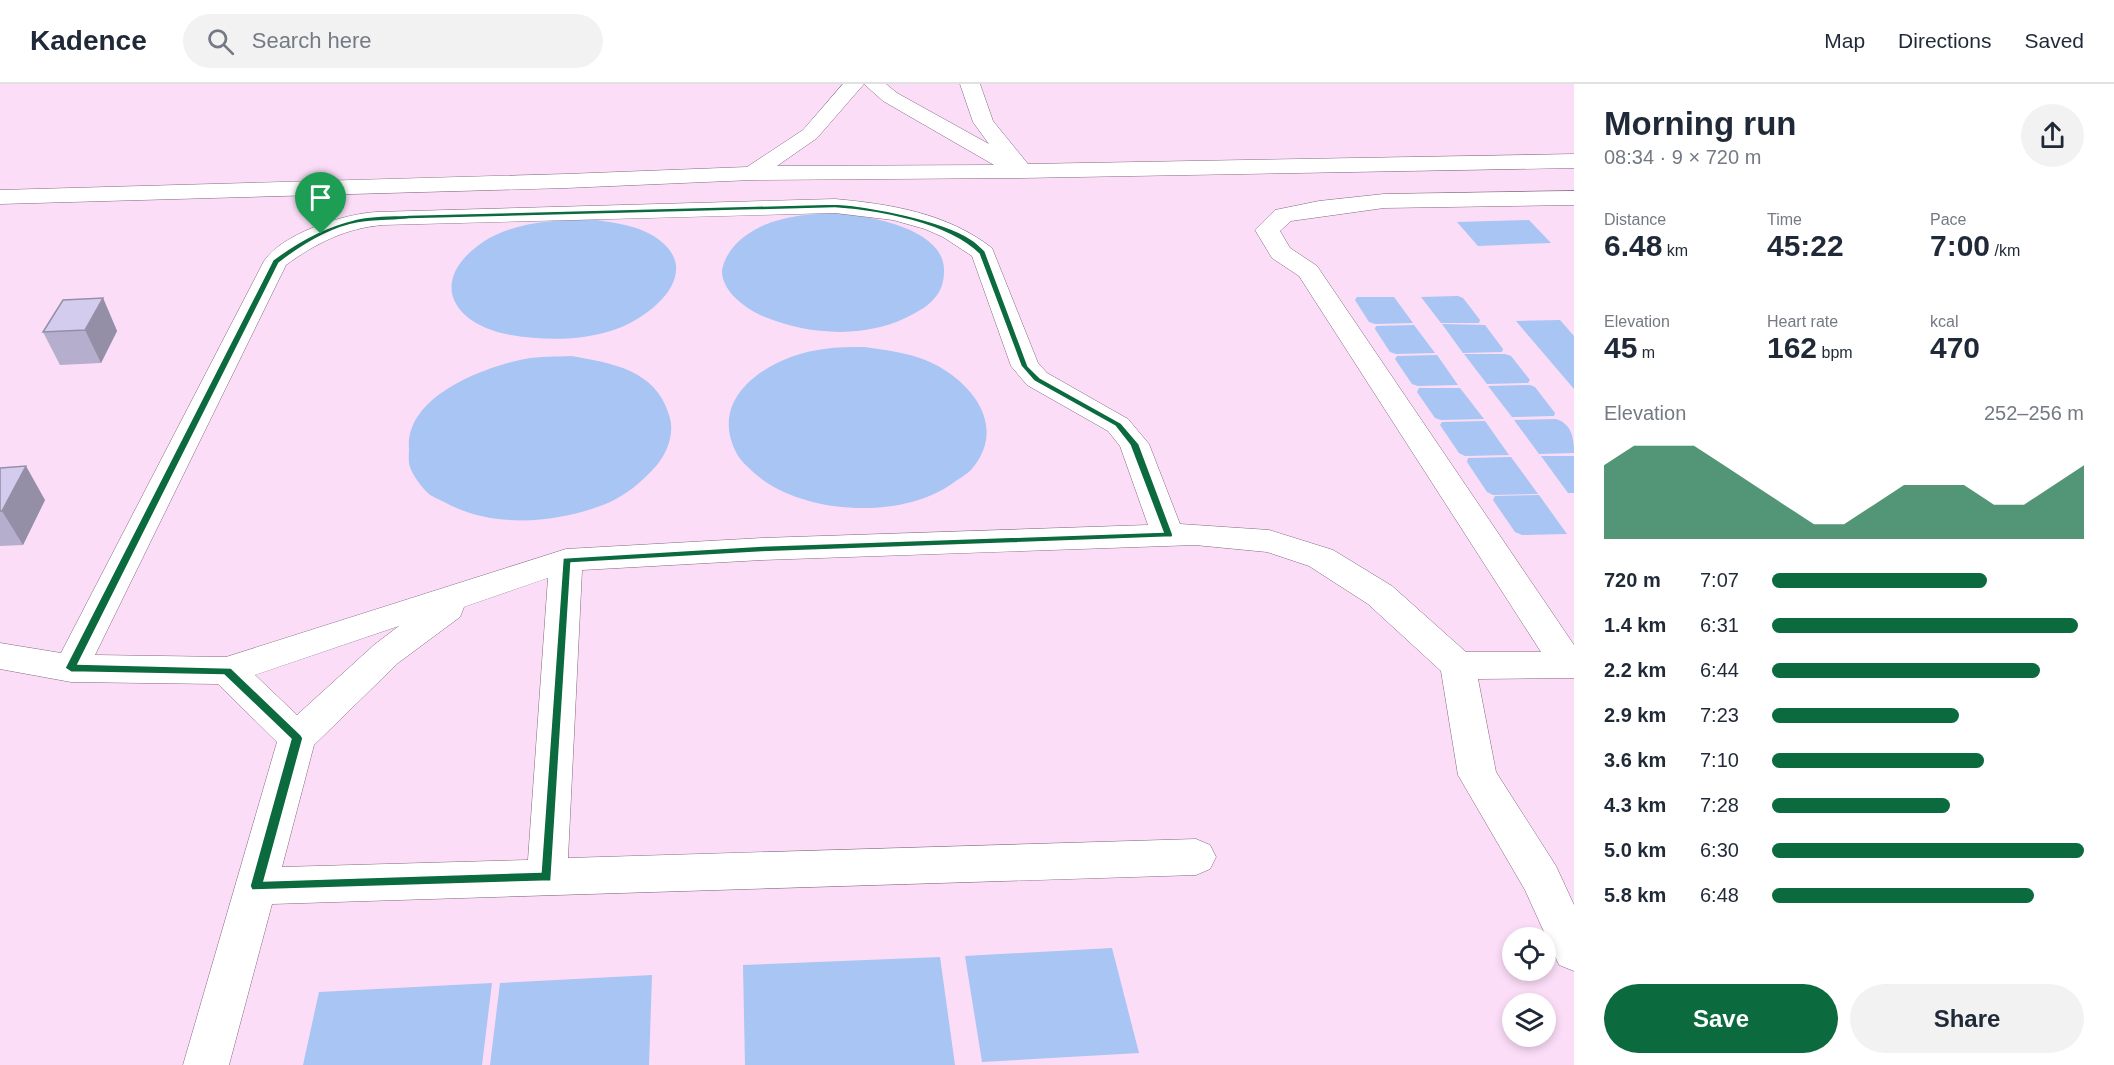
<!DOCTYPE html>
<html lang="en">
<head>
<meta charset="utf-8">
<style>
	:root { --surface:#fff; --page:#f2f2f3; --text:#1f2937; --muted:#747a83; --line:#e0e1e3; --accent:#0b6a3e }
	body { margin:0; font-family:Helvetica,sans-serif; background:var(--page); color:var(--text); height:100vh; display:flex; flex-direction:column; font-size:22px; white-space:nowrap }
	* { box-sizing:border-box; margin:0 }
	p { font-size:20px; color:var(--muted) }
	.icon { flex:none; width:33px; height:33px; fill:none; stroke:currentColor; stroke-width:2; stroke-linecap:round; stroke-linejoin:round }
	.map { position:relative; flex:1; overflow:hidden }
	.details { display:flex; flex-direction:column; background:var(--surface); width:540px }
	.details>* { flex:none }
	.controls { position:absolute; left:1502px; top:843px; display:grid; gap:12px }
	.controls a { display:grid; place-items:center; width:54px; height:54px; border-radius:50%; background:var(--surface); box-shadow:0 3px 9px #0003; font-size:30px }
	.pin { position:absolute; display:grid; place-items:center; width:51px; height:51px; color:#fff; margin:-62px -26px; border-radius:50% 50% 50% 0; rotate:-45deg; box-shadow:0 0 6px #0007 }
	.pin .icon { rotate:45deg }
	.round { display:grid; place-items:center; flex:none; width:63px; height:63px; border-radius:32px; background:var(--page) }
	.head { display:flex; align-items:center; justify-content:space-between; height:102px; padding:0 30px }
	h1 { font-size:33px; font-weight:600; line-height:45px }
	.figures { display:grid; grid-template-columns:repeat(3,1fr); gap:9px; height:102px; padding:6px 30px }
	.figures div { display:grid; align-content:center }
	.figures b { font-size:30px; font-weight:600 }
	.figures small { font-size:16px; font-weight:400 }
	.figures p { font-size:16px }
	.chart { height:168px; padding:12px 30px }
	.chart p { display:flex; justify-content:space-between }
	.chart svg { width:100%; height:108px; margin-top:6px; fill:var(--accent); opacity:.7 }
	.action { display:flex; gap:12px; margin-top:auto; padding:12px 30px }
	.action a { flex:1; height:69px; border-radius:36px; background:var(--accent); color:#fff; font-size:24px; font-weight:600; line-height:69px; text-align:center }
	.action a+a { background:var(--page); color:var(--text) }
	ul { padding:0 30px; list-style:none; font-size:20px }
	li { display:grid; grid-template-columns:96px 72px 1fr; align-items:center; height:45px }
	li i { height:15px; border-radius:8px; background:var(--accent) }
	header { display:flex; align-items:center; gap:36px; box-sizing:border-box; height:84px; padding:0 30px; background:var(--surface); border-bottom:2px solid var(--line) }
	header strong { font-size:28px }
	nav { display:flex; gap:33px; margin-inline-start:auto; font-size:21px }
	.search { width:420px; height:54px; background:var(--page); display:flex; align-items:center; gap:15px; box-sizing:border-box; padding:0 21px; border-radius:33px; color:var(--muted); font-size:22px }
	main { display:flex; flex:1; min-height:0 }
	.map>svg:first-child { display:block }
	.water { fill:#a8c5f4 }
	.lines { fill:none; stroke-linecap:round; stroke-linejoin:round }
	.minor-casing { stroke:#82687f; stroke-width:1 }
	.minor { fill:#fff; fill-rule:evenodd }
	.wall { fill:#b5afcd }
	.shaded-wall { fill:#948fa7 }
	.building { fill:#d3ccee; stroke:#948fa7; stroke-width:1.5 }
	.route { fill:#0b6a3e; stroke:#fff; stroke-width:1.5; fill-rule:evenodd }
</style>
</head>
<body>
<header>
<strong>Kadence</strong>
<div class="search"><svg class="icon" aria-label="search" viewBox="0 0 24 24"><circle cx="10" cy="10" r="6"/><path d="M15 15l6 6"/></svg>Search here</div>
<nav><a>Map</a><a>Directions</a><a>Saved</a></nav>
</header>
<main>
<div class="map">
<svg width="1574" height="981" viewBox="0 0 1574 981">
	<rect width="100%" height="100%" fill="#fbddf7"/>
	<g class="water">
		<path d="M841 129C872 133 945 145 944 187 944 200 940 210 930 219 926 223 920 226 915 229 871 255 811 252 765 233 748 226 724 210 722 189 722 179 729 168 735 161 763 132 804 130 841 129Z"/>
		<path d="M589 135C610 138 631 140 650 150 707 182 659 228 619 244 585 257 547 257 511 251 453 241 426 197 483 158 514 138 554 136 589 135Z"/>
		<path d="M1529 136 1551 159 1478 162 1457 138Z"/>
		<path d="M1458 212 1463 214 1480 236 1479 239H1441L1421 213Z"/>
		<path d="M1357 213H1394L1413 239 1375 240 1369 238 1355 216Z"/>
		<path d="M1560 236 1574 252V305L1516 237Z"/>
		<path d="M1442 240 1485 241 1503 265 1502 268 1463 269Z"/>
		<path d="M1414 241 1435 269 1396 270 1390 268 1375 245 1376 242Z"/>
		<path d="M865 263C891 267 920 270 943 285 980 308 1004 348 971 386 966 391 958 395 953 399 901 437 798 431 752 387 747 382 740 376 737 370 705 311 773 271 824 265 837 263 851 263 865 263Z"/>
		<path d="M1464 270H1505L1511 272 1530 296 1528 299 1487 300Z"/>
		<path d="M1437 271 1458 301 1418 302 1412 300 1395 275 1397 272Z"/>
		<path d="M571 272C612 279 656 286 669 331 675 348 668 367 657 381 642 398 624 413 603 421 553 440 491 444 444 418 439 415 432 413 428 409 422 404 412 390 410 383 408 378 409 370 409 365 405 312 484 283 525 275 540 272 556 273 571 272Z"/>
		<path d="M1530 301 1535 303 1555 329 1554 332 1512 333 1488 302Z"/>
		<path d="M1419 304H1460L1484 335 1441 336 1435 334 1417 308Z"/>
		<path d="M1556 335C1572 340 1574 355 1574 369L1539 370 1514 336Z"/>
		<path d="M1485 337 1509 371 1465 372 1459 369 1440 341 1442 338Z"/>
		<path d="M1541 372H1574V409H1568Z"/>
		<path d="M1511 373 1538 410 1493 411 1487 408 1467 378 1468 374Z"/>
		<path d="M1539 411 1567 450 1522 451 1515 448 1493 416 1495 412Z"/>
		<path d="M1112 864 1139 969 982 978 965 872Z"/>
		<path d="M940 873 955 981H745L743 881Z"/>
		<path d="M652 891 649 981H490L500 899Z"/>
		<path d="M492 899 482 981H303L319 908Z"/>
	</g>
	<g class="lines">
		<defs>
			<g id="minor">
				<path d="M843 0H864L817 54 777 82 994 81 883 17 864 0H886L897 9 989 60 973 38 960 0H980L993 37 1028 80 1574 70V84L1022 94 752 96 566 104 0 120V106L566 90 747 83 803 46Z"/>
				<path d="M1574 107V121L1384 124 1291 137 1280 147 1290 164 1317 182 1574 561V594L1478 595 1496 688 1556 782 1574 821V887L1559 881 1525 806 1458 691 1441 587 1368 520 1309 482 1267 468 1195 461 762 476 582 486 568 774 1196 755 1210 761 1216 773 1210 785 1196 791 272 820 229 981H183L277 658 218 600 71 598 0 585V559L61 569 264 177C283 149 344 130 376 128L835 115C890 120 947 129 992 164L1038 279 1047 289 1128 335 1149 360 1180 440 1269 446 1333 466 1392 502 1466 568H1541L1299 192 1272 174 1255 146 1275 126 1319 117 1384 110ZM835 129 893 136 925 145 943 153 972 172 1011 282 1027 301 1108 347 1120 362 1148 441 762 454 566 465 226 573 95 571 286 181C316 159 346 144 383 141ZM548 494 528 776 282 783 314 661 398 579 460 533 464 523ZM399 542 374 561 297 631 255 591Z"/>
			</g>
		</defs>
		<use href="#minor" class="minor-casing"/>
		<use href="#minor" class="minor"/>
	</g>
	<g class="wall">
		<path d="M103 214 117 247 101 279 60 281 43 248Z"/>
		<path d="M0 384 45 416 23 461 0 462Z"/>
	</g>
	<g class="shaded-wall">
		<path d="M103 214 117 247 101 279 85 246Z"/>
		<path d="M26 382 45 416 23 461 2 427Z"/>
	</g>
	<g class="building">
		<path d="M103 214 85 246 43 248 63 216Z"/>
		<path d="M26 382 2 427H0V384Z"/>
	</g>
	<path class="route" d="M835 120C870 122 941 136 971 155 976 158 981 163 985 167L1028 282 1040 294 1121 339 1139 360 1173 451 1172 453 762 468 571 479 551 797 252 806 250 802 291 655 224 591 71 588 65 584 273 176C297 158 324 143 353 136 370 131 391 132 409 131ZM835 124C879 127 947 139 979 170L1021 282 1034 297 1115 342 1130 361 1163 448 762 462 563 474 541 788 264 797 303 654 301 651 231 584 78 580 279 179C301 162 330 144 358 139 375 136 392 137 409 135Z"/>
</svg>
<div class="controls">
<a><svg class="icon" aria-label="locate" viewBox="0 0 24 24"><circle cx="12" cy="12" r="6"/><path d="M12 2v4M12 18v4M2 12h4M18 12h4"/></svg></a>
<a><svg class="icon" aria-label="layers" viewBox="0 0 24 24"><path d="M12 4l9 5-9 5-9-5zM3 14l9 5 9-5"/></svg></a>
</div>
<div class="pin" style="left:321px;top:150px;background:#1e9e55"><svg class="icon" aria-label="arrive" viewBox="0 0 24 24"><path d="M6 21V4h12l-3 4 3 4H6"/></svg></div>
</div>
<section class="details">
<div class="head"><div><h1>Morning run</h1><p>08:34 · 9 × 720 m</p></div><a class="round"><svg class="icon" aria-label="share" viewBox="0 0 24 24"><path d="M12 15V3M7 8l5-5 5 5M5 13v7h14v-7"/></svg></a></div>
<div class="figures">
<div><p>Distance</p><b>6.48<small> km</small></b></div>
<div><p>Time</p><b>45:22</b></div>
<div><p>Pace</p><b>7:00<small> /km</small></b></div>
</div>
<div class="figures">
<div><p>Elevation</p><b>45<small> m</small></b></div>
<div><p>Heart rate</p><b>162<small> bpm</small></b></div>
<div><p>kcal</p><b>470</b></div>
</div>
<div class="chart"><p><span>Elevation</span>252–256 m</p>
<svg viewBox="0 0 160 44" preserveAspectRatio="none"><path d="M0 44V14L10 6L20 6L30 6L40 14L50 22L60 30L70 38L80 38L90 30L100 22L110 22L120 22L130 30L140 30L150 22L160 14V44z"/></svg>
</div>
<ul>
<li><b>720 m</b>7:07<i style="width:69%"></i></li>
<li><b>1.4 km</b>6:31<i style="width:98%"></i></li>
<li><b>2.2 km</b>6:44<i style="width:86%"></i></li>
<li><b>2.9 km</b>7:23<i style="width:60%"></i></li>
<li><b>3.6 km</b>7:10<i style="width:68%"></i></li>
<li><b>4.3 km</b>7:28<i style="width:57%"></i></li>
<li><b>5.0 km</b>6:30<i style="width:100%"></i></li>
<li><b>5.8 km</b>6:48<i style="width:84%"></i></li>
</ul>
<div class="action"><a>Save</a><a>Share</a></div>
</section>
</main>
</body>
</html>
